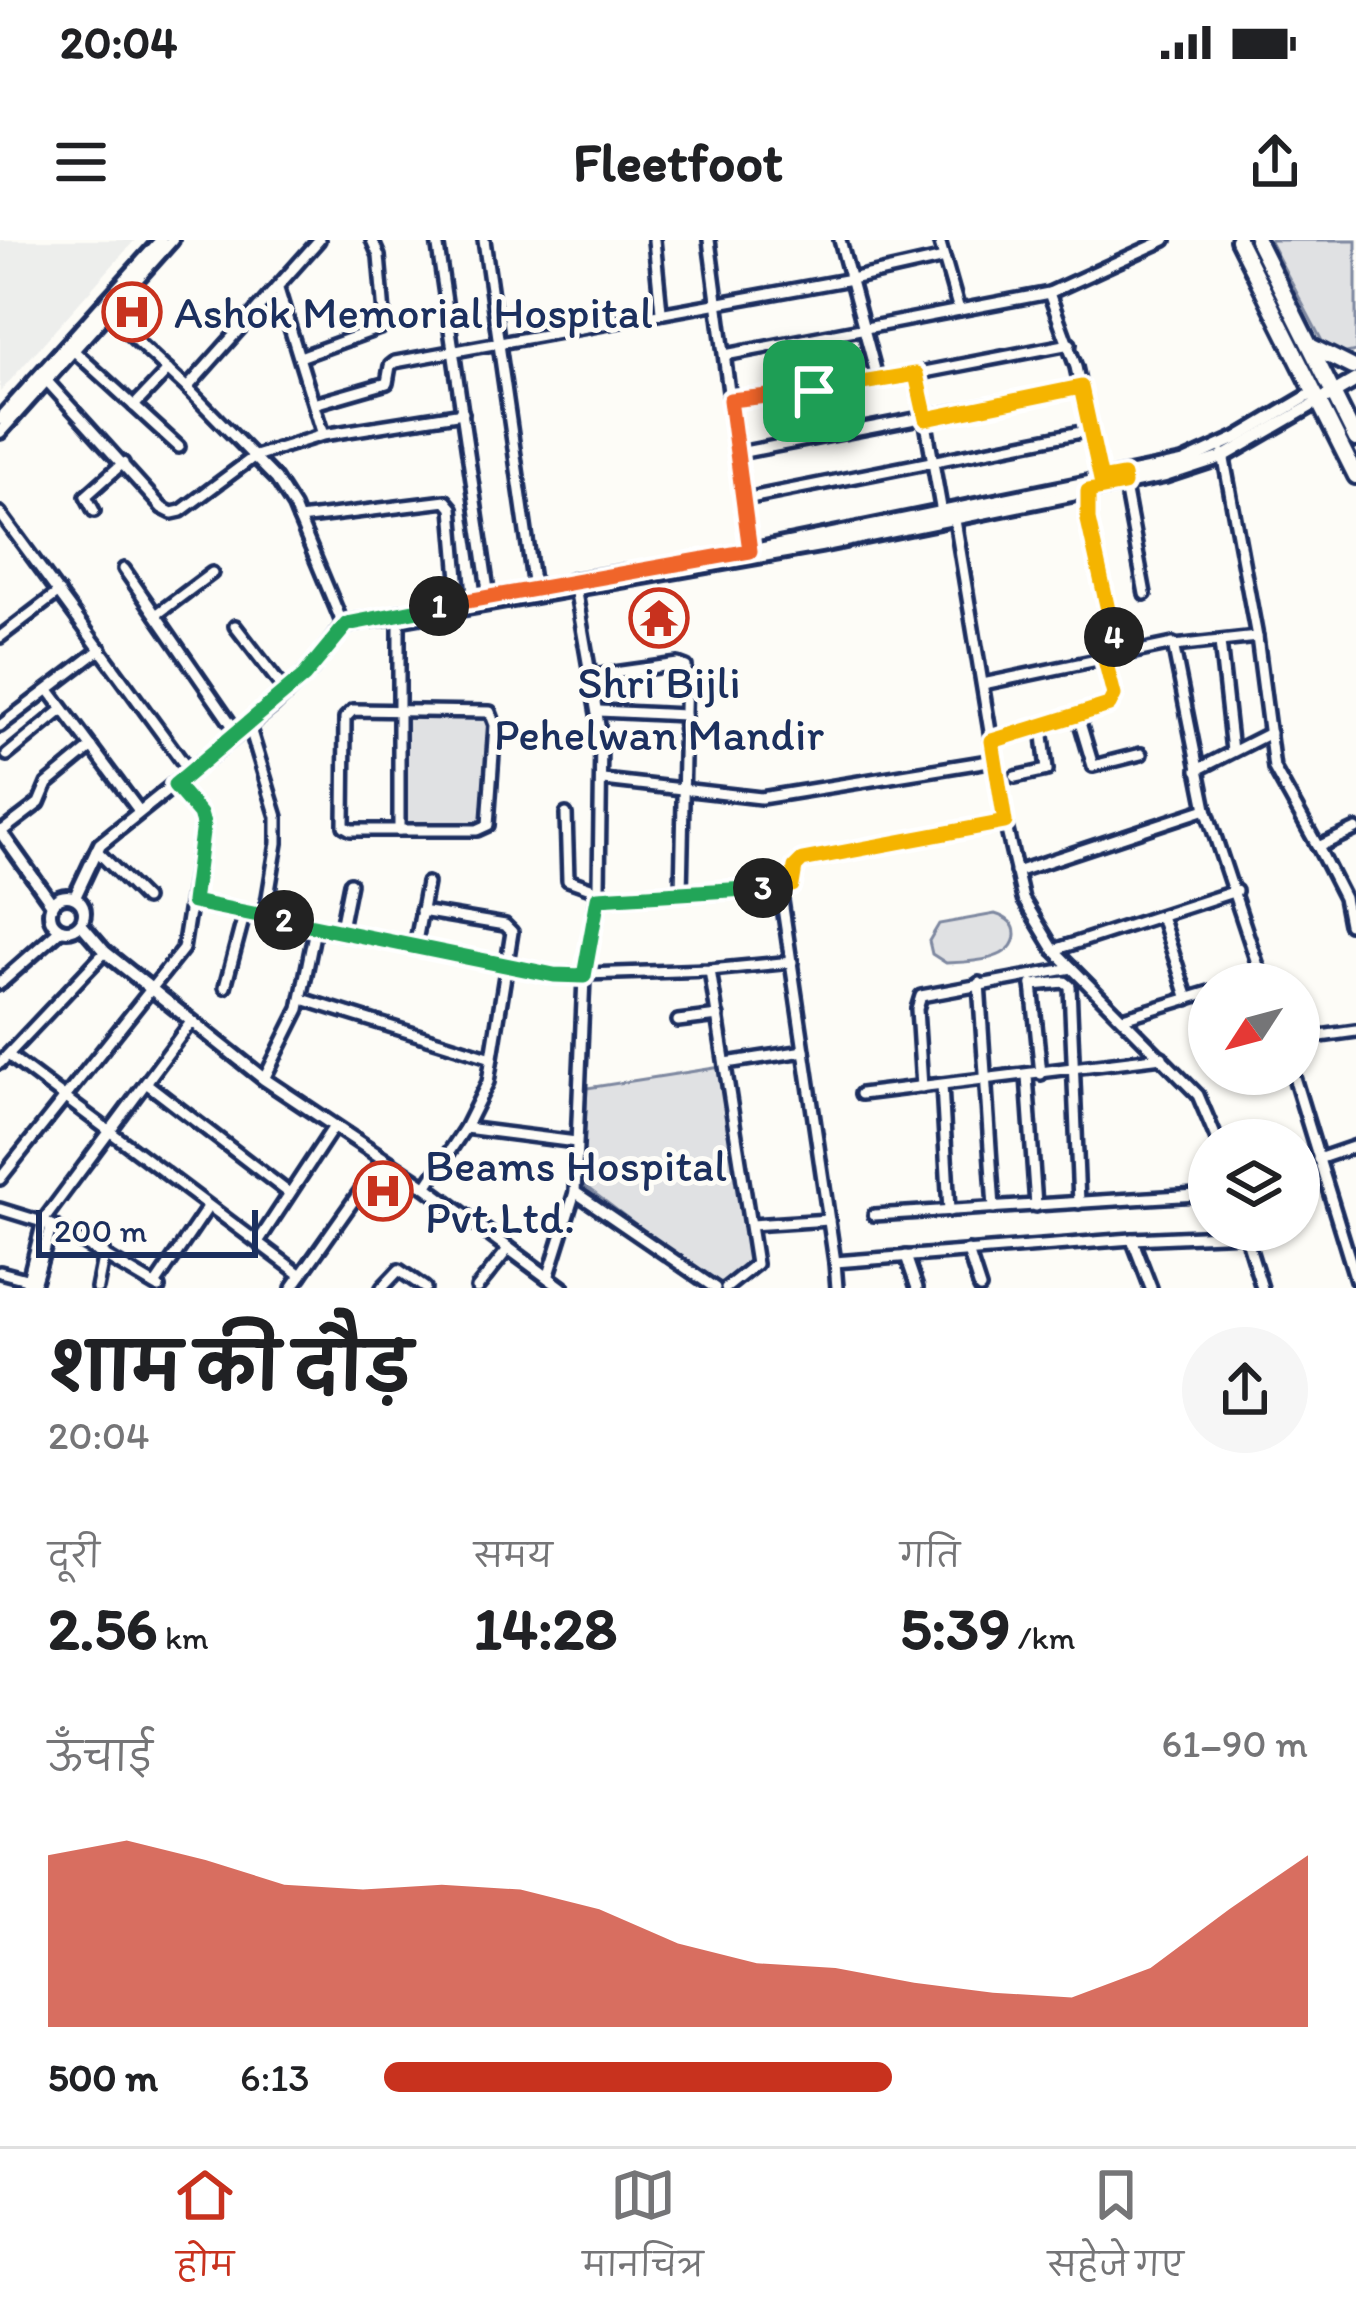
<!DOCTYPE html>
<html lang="hi">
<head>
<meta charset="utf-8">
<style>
	:root { --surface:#fff; --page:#f6f6f6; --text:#202124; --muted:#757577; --line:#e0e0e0; --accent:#c8321e }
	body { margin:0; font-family:Itim,"Playpen Sans Deva",sans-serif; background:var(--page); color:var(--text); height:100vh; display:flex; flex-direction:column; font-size:45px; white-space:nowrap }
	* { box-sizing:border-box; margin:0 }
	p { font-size:39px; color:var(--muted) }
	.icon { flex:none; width:66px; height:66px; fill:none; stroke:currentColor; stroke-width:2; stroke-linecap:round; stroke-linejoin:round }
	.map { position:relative; height:1048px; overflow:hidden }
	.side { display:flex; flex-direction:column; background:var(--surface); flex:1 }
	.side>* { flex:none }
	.needle { width:78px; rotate:234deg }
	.fabs { position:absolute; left:1188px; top:723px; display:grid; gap:24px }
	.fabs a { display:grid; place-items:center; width:132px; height:132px; border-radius:50%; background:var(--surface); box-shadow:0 3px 9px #0004; font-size:60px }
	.scale { position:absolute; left:36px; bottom:30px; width:222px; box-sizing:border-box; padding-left:12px; border:6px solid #1b2f5e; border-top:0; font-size:33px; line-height:42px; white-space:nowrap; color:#1b2f5e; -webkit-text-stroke:9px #fdfcf7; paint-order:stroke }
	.pin { position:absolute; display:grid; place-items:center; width:102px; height:102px; color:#fff; margin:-51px; border-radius:24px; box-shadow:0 6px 18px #0006 }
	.km { position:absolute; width:60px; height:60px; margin:-30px; border-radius:50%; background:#222; color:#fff; font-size:33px; line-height:60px; text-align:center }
	.round { display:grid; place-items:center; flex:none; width:126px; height:126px; border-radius:63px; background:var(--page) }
	.head { display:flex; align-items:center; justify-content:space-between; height:204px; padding:0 48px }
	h1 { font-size:66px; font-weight:700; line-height:90px }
	.metrics { display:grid; grid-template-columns:repeat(3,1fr); gap:18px; height:204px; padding:12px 48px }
	.metrics div { display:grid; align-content:center }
	.metrics b { font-size:60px; font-weight:700 }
	.metrics small { font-size:33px; font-weight:400 }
	.metrics p { font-size:33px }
	.chart { height:336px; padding:24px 48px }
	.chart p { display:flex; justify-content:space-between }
	.chart svg { width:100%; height:216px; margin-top:12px; fill:var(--accent); opacity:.7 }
	ul { padding:0 48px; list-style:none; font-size:39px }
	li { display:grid; grid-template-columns:192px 144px 1fr; align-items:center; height:90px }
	li i { height:30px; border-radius:15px; background:var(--accent) }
	.status { display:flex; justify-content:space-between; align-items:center; height:84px; padding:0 60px; background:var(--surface); direction:ltr }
	.status svg { height:33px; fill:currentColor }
	header { display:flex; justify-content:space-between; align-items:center; height:156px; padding:0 48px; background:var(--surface); font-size:54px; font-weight:700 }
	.dock { display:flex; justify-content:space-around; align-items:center; height:168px; border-top:3px solid var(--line); background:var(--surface); font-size:33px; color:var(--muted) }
	.dock a { display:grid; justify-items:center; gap:6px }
	.dock .current { color:var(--accent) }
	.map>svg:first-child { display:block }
	.built { fill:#edeeec }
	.green { fill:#e0e1e3; stroke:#7e88a0; stroke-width:3 }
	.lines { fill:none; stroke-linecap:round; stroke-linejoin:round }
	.minor-casing { stroke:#1b2f5e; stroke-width:18 }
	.tertiary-casing { stroke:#1b2f5e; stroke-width:20 }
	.secondary-casing { stroke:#1b2f5e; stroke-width:21 }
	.primary-casing { stroke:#1b2f5e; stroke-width:22 }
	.minor { stroke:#fdfcf7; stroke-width:9 }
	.tertiary { stroke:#fdfcf7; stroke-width:10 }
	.secondary { stroke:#fdfcf7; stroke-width:12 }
	.primary { stroke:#fdfcf7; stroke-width:14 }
	.split-1-casing { stroke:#fff; stroke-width:24 }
	.split-2-casing { stroke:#fff; stroke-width:24 }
	.split-3-casing { stroke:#fff; stroke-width:24 }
	.split-4-casing { stroke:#fff; stroke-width:24 }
	.split-5-casing { stroke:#fff; stroke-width:24 }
	.split-1 { stroke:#f0652b; stroke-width:15 }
	.split-2 { stroke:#22a559; stroke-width:15 }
	.split-3 { stroke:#22a559; stroke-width:15 }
	.split-4 { stroke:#f5b400; stroke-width:15 }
	.split-5 { stroke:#f5b400; stroke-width:15 }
	.labels { text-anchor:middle; stroke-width:10; stroke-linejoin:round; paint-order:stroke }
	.poi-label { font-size:45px; fill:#1b2f5e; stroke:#fdfcf7; text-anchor:start }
</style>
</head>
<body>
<div class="status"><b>20:04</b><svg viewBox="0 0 49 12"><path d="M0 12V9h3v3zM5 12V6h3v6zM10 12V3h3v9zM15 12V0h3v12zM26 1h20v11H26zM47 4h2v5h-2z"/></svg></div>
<header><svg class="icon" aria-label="menu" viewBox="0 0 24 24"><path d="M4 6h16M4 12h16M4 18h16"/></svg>Fleetfoot<svg class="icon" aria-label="share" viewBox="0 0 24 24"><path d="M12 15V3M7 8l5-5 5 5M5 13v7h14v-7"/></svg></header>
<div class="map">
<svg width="1356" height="1048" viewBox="0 0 1356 1048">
	<rect width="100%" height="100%" fill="#fdfcf7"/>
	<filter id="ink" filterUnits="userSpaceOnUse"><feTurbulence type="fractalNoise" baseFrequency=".00833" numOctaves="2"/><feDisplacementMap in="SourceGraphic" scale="24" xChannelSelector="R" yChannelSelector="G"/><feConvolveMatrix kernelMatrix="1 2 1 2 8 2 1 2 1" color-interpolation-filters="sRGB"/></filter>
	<g filter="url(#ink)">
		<path class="built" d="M0 0H135L0 152Z"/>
		<g class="green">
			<path d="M1269 0H1356V111L1342 114 1323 103Z"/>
			<path d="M489 474V573L477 586H403L402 475Z"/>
			<path d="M995 674C1005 677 1015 682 1015 694 1015 722 966 722 946 723L932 714 929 701 939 684Z"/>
			<path d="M721 827 755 1024 720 1048 582 944 587 848Z"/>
		</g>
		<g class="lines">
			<defs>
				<g id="minor">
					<path d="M437 0 489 357"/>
					<path d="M484 0 534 348"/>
					<path d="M654 0 661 71"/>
					<path d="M709 0 750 311"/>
					<path d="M840 0 878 141"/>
					<path d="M939 0 959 70"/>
					<path d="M278 49 323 195"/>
					<path d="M1049 53 1076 127 1101 240"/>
					<path d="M104 71 187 148 276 239 294 267 344 387"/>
					<path d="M73 110 179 207"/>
					<path d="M725 115 1049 53 1165 0"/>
					<path d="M300 117 385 86 379 16 372 0"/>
					<path d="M917 133 942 273"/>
					<path d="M46 140 162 268 172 273 181 271 255 216 323 195 463 173"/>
					<path d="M187 148 319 0"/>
					<path d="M730 160 878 141 1070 104"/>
					<path d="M314 164 387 143 390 126 395 122 851 39 944 18"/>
					<path d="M134 166 168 130"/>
					<path d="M739 213 1081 147"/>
					<path d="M1223 214 1257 397 1274 528 1318 607 1356 589"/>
					<path d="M1124 241 1145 354"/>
					<path d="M1088 251V279L1117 413"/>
					<path d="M745 259 1091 190"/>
					<path d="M94 271 86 256 123 223"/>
					<path d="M0 273 190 532"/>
					<path d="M299 279 446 261 452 268 460 362"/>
					<path d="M955 280 1005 582 1023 659 1054 710 1198 855 1217 900"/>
					<path d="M124 329 238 494"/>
					<path d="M399 372V590"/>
					<path d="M156 375 212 333"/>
					<path d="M235 386 286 452"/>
					<path d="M0 397 59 352"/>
					<path d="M1220 402 1232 511"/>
					<path d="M1174 406 1257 397"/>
					<path d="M593 436 678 424 686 427 681 652"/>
					<path d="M983 444 1173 404 1206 569 1264 744"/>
					<path d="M49 450 140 572"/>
					<path d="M353 470 490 472 495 485 488 585 477 590H351L344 586 345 478Z"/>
					<path d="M599 471 685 475"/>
					<path d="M1078 476 1093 526 1141 514"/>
					<path d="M249 485 277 577V603L265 675"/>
					<path d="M0 486 101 409"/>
					<path d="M992 501 1109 465 1114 455 1104 415"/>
					<path d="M7 515 63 469"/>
					<path d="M1197 530 1270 493"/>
					<path d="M1015 537 1047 530 1042 487"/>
					<path d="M603 540 761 558 995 520"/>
					<path d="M566 574 568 640 599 651"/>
					<path d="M1 592 39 563 47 544 92 507"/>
					<path d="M1318 607 1344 658 1349 684"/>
					<path d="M96 610 145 659"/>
					<path d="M1016 632 1206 569"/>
					<path d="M780 647 835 1022"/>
					<path d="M598 658 788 647 793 644 796 624 802 620 1005 582"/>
					<path d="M193 662 554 735 710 730 792 722"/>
					<path d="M421 671 505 685 512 692 488 842 465 888 426 947"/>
					<path d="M1161 676 1188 759"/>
					<path d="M340 693 350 643"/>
					<path d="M415 707 427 643"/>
					<path d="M1054 710 1236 651"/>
					<path d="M710 730 756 1024 726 1048"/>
					<path d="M979 743 994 968"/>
					<path d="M1032 744 1041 834"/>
					<path d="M1230 744 1261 733"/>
					<path d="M1032 745 1065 742 1070 746 1079 963"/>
					<path d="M225 747 245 672"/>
					<path d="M302 759 492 818"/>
					<path d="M1123 778 1209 752"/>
					<path d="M678 781 718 776"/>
					<path d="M1299 799 1356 791"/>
					<path d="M8 815 301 1035"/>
					<path d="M0 823 105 712"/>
					<path d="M726 823 804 811"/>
					<path d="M1293 834 1356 1040"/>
					<path d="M1027 836 1036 966"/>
					<path d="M264 839 299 769 315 689"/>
					<path d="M146 843 289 953"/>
					<path d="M942 845 949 971"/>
					<path d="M922 847 917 769 921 756 1072 728"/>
					<path d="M861 854 1162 817"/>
					<path d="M465 888 576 902"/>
					<path d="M1318 919 1356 906"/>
					<path d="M0 939 183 709 203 584 200 574 175 545"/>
					<path d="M575 952 715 1048"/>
					<path d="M0 969 52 985 159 1048"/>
					<path d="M874 975 1197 955"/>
					<path d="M751 985 829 980"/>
					<path d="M1244 990 1262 1048"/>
					<path d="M1132 999 1151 1048"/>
					<path d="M258 1002 333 888"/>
					<path d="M968 1011 980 1048"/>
					<path d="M906 1016 917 1048"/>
					<path d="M0 1032 30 1040"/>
					<path d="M548 1038 575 952 584 737 599 647 601 497 575 347"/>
					<path d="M155 1045 208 967"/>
					<path d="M26 1048 43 981 191 782"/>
					<path d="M33 1048 52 985"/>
					<path d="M97 1048 104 1013"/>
					<path d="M292 1048 382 920"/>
					<path d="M382 1048 399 1030 425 1048"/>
					<path d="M477 1048 509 1008"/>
					<path d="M837 1048 835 1022 1132 999 1245 994"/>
				</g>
				<g id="tertiary">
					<path d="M0 179 161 0"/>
					<path d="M0 192 172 0"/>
					<path d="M754 310 1182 223 1237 198 1313 153"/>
					<path d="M571 341 624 332"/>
					<path d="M0 591 52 664"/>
					<circle cx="67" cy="673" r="17"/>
					<path d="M75 657 100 604 272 466 311 429 340 390 354 382 392 377 399 380 820 306 1165 236 1223 217 1318 162"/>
					<path d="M81 684 105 712 264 839 426 947 562 1048"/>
					<path d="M0 743 61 689"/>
				</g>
				<path id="secondary" d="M1318 162 1356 140"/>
				<g id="primary">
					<path d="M1238 0 1356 236"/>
					<path d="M1257 0 1356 199"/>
					<path d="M1312 107 1352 127"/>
				</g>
			</defs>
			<use href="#minor" class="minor-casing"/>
			<use href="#tertiary" class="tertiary-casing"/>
			<use href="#secondary" class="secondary-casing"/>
			<use href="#primary" class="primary-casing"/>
			<use href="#minor" class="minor"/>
			<use href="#tertiary" class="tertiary"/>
			<use href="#secondary" class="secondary"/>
			<use href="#primary" class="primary"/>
		</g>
	</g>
	<g class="lines" filter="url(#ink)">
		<defs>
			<path id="split-1" d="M439 366 750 311 730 160 814 151"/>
			<path id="split-2" d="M284 680 193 662 203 584 200 574 175 545 304 436 347 384 439 366"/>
			<path id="split-3" d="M284 680 554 735 584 736 598 658 763 648"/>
			<path id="split-4" d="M763 648 792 645 795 627 802 620 1005 582 992 501 1109 465 1114 455 1104 416 1117 413 1114 397"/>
			<path id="split-5" d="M814 151 916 134 926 179 1081 147 1101 240 1123 236 1124 244 1088 251V280L1114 397"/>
		</defs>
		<use href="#split-1" class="split-1-casing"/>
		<use href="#split-2" class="split-2-casing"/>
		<use href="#split-3" class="split-3-casing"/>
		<use href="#split-4" class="split-4-casing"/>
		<use href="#split-5" class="split-5-casing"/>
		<use href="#split-1" class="split-1"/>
		<use href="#split-2" class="split-2"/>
		<use href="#split-3" class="split-3"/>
		<use href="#split-4" class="split-4"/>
		<use href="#split-5" class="split-5"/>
	</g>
	<defs>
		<symbol id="hospital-ring" viewBox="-11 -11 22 22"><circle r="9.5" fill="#fdfcf7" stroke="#c8321e" stroke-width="1.5"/><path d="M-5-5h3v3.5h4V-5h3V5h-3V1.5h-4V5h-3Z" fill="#c8321e"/></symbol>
		<symbol id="temple-ring" viewBox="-11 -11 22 22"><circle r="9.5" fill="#fdfcf7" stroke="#c8321e" stroke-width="1.5"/><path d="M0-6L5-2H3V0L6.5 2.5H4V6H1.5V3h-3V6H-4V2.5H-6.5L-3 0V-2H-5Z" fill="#c8321e"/></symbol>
	</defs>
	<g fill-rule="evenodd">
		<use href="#hospital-ring" x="99" y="39" width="66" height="66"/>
		<use href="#temple-ring" x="626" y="345" width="66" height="66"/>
		<use href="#hospital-ring" x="350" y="918" width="66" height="66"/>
	</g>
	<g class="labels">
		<g class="poi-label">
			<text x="174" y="88">Ashok Memorial Hospital</text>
			<text x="659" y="458" text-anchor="middle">Shri Bijli<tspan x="659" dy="52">Pehelwan Mandir</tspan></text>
			<text x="425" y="941">Beams Hospital<tspan x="425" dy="52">Pvt.Ltd.</tspan></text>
		</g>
	</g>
</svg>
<div class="fabs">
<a><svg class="needle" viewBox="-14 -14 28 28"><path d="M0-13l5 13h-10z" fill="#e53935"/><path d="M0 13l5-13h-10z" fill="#757577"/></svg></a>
<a><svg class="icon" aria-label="layers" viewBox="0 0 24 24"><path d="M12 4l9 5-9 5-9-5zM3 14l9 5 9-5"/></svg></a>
</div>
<div class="scale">200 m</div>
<div class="pin" style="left:814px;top:151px;background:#1e9e55"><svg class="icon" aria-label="arrive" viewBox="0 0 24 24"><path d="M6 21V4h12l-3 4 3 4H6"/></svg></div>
<b class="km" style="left:439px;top:366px">1</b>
<b class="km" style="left:284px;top:680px">2</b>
<b class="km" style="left:763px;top:648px">3</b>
<b class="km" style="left:1114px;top:397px">4</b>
</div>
<section class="side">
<div class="head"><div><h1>शाम की दौड़</h1><p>20:04</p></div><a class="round"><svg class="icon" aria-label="share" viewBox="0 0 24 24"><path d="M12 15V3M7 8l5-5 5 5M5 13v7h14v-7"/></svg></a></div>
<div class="metrics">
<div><p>दूरी</p><b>2.56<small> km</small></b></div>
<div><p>समय</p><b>14:28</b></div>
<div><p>गति</p><b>5:39<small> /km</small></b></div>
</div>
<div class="chart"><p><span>ऊँचाई</span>61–90 m</p>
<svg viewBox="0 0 160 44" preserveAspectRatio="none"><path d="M0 44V9L10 6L20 10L30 15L40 16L50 15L60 16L70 20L80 27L90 31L100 32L110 35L120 37L130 38L140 32L150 20L160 9V44z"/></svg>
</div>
<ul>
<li><b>500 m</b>6:13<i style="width:55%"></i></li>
</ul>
</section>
<nav class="dock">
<a class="current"><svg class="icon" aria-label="home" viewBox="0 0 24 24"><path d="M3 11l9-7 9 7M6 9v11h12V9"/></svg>होम</a>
<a><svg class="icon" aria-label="map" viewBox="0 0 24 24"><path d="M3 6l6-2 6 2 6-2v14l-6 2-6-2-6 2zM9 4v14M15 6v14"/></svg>मानचित्र</a>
<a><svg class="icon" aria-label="saved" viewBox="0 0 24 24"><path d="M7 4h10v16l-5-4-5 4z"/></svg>सहेजे गए</a>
</nav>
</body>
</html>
